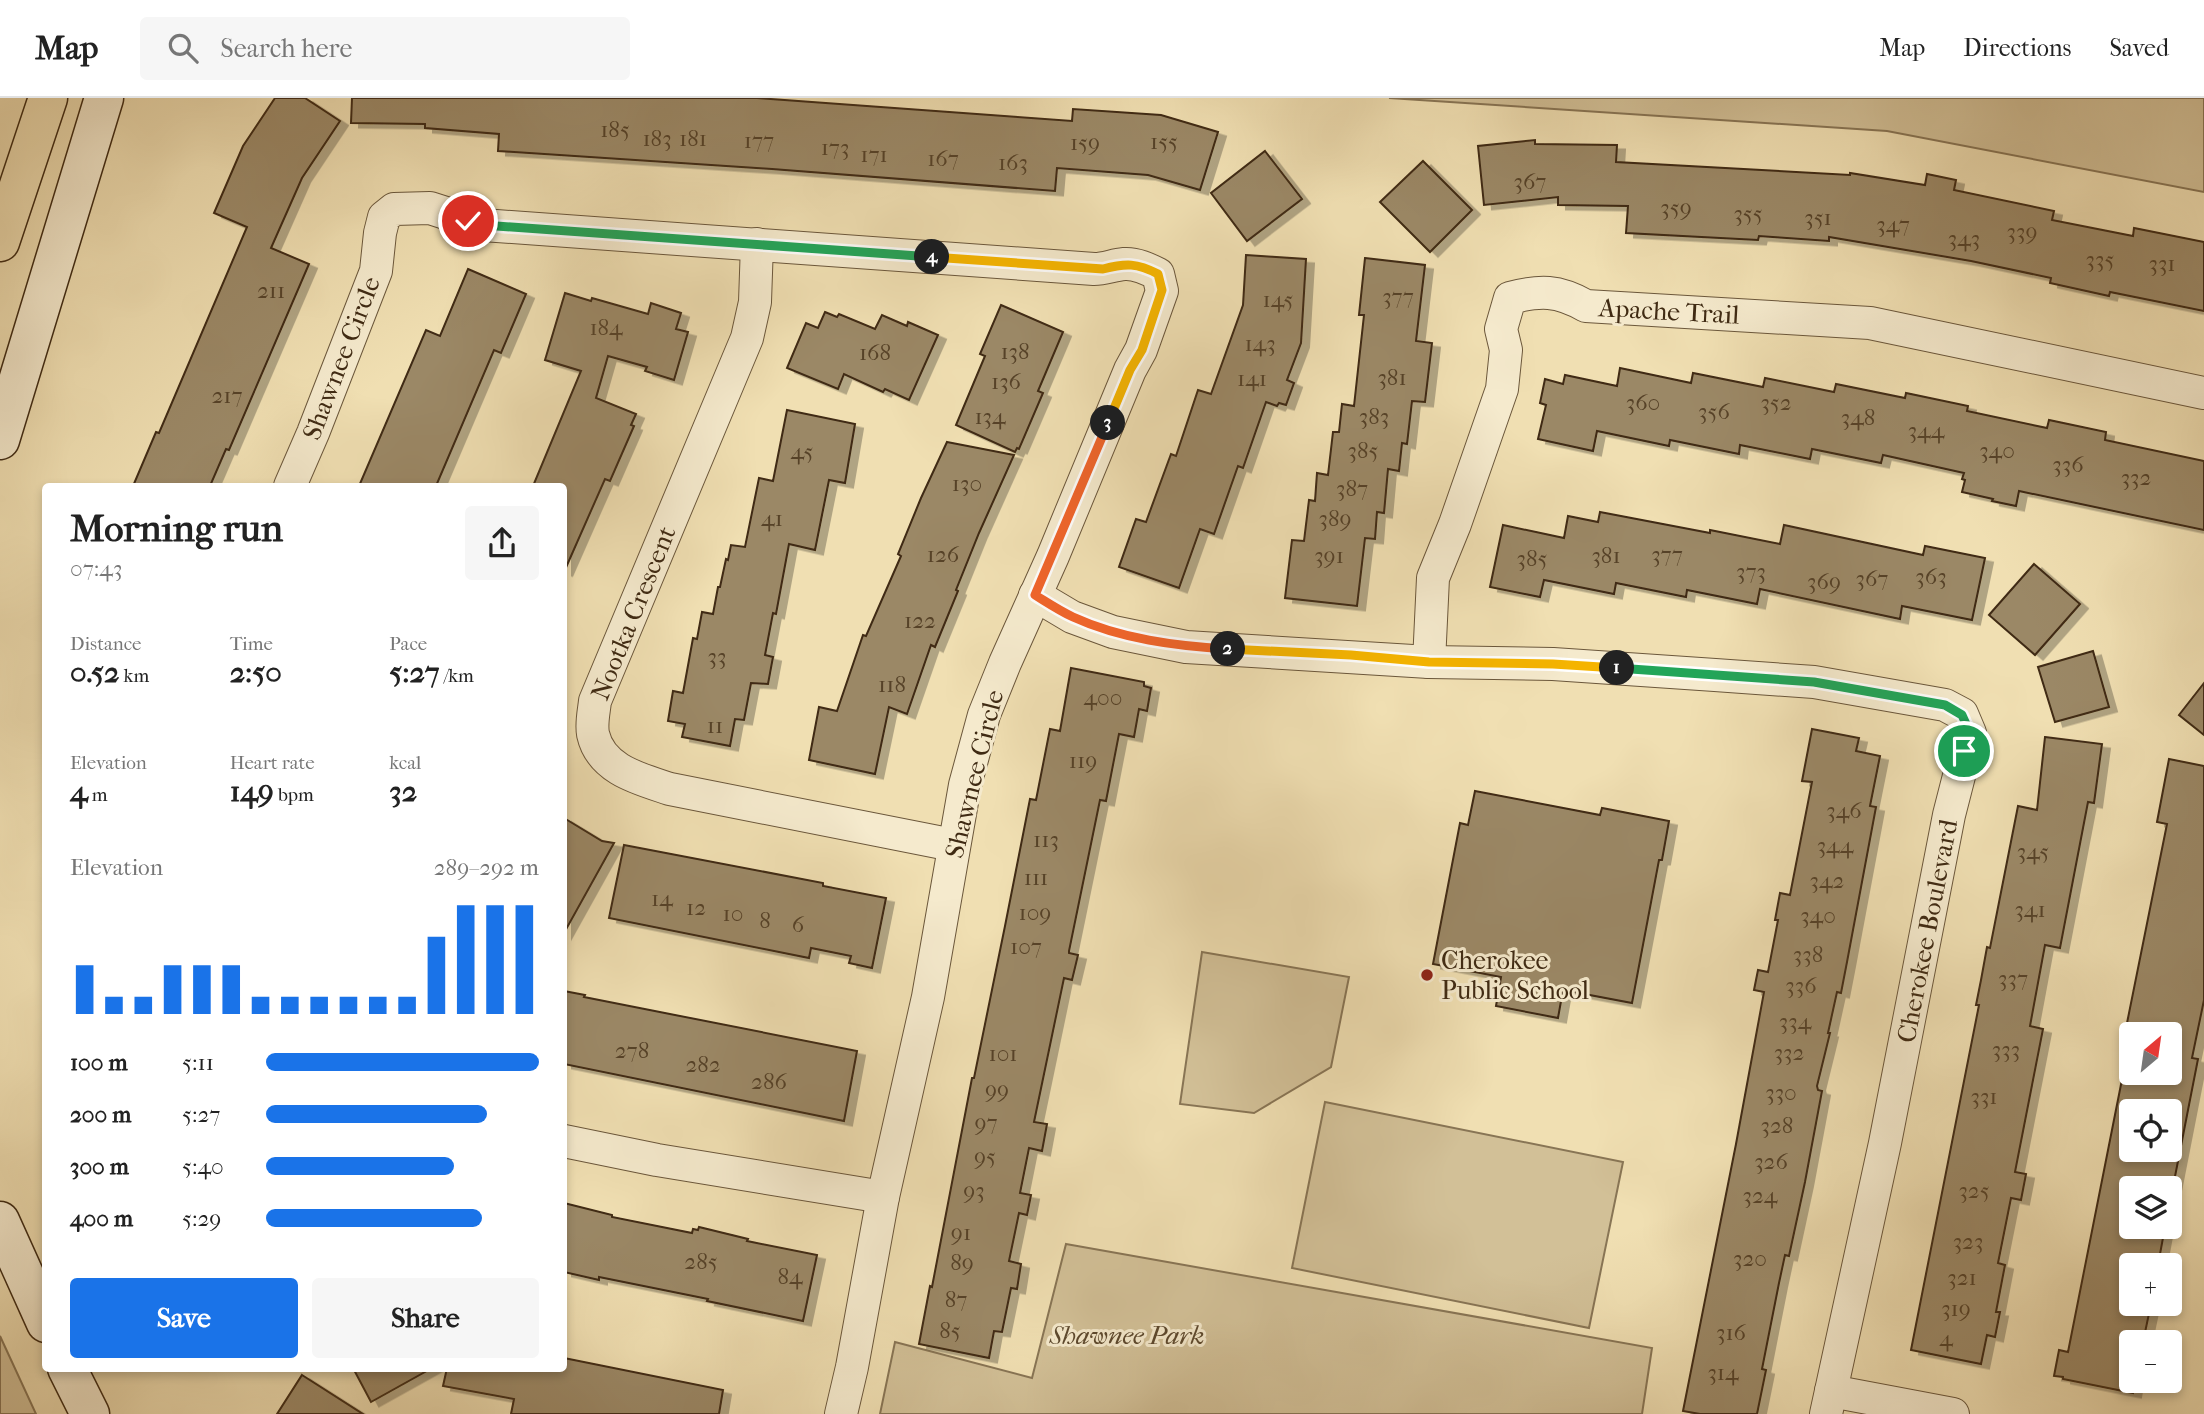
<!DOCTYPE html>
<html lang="en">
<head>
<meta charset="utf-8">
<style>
	:root { --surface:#fff; --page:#f6f6f6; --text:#222; --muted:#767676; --line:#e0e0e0; --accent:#1a73e8 }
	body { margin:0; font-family:"IM FELL French Canon",serif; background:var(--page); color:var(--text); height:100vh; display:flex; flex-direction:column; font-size:26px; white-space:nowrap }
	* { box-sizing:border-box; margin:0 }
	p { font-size:23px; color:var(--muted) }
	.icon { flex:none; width:38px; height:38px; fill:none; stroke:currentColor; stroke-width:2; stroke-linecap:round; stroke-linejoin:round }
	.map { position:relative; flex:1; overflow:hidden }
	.sheet { position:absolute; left:42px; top:385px; width:525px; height:889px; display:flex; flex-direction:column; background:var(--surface); border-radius:7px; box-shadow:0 4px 10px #0003 }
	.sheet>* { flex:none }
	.needle { width:46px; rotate:29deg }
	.tools { position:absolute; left:2119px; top:924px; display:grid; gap:14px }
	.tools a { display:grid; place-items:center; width:63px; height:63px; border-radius:7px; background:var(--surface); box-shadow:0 4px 10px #0003; font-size:35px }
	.pin { position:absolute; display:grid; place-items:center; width:60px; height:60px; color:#fff; margin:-30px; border:4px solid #fff; border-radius:50%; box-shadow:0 2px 7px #0007 }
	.km { position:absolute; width:35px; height:35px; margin:-18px; border-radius:50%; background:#222; color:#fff; font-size:19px; line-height:35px; text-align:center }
	.round { display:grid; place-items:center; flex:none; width:74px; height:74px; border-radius:7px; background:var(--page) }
	.head { display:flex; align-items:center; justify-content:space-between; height:119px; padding:0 28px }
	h1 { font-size:38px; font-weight:700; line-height:52px }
	.metrics { display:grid; grid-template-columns:repeat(3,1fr); gap:10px; height:119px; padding:7px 28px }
	.metrics div { display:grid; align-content:center }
	.metrics b { font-size:30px; font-weight:700 }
	.metrics small { font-size:19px; font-weight:400 }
	.metrics p { font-size:19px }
	.chart { height:196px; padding:14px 28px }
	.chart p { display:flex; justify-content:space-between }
	.chart svg { width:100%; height:126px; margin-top:7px; stroke:var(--accent); stroke-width:6 }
	.cta { display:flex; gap:14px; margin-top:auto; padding:14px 28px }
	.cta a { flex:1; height:80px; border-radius:7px; background:var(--accent); color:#fff; font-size:28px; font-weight:700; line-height:80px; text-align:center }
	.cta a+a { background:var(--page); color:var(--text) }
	ul { padding:0 28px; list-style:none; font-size:23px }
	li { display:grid; grid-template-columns:112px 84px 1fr; align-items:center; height:52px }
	li i { height:18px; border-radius:9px; background:var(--accent) }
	header { display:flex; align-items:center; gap:42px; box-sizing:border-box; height:98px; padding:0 35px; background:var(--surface); border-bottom:2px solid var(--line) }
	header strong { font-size:33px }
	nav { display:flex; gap:38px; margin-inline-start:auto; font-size:24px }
	.search { width:490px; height:63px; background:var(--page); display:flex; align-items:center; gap:18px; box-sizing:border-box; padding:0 24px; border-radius:7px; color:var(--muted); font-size:26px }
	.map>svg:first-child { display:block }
	.green { fill:#d2c097; stroke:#887555; stroke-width:2 }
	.building { fill:#9b8866; stroke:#3f2a13; stroke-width:2; fill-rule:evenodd; filter:url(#shadow) }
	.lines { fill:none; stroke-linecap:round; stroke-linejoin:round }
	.street-casing { stroke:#6b573b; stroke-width:34 }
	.secondary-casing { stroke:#3f2a13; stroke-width:41 }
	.highway-casing { stroke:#3f2a13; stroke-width:41 }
	.street { stroke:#f5eacd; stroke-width:32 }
	.secondary { stroke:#f5eacd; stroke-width:38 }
	.highway { stroke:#f0dfb2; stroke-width:38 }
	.split-1-casing { stroke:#fff; stroke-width:14 }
	.split-2-casing { stroke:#fff; stroke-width:14 }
	.split-3-casing { stroke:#fff; stroke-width:14 }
	.split-4-casing { stroke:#fff; stroke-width:14 }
	.split-5-casing { stroke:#fff; stroke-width:14 }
	.split-1 { stroke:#22a559; stroke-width:9 }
	.split-2 { stroke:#f5b400; stroke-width:9 }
	.split-3 { stroke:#f0652b; stroke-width:9 }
	.split-4 { stroke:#f5b400; stroke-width:9 }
	.split-5 { stroke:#22a559; stroke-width:9 }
	.poi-dot { fill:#8f2418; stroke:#f5eacd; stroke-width:2.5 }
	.labels { text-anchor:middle; stroke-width:6; stroke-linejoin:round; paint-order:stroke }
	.number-label { font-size:23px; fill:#564228 }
	.street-label { font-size:26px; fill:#3f2a13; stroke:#f5eacd }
	.poi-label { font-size:26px; fill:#3f2a13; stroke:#f5eacd; text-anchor:start }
	.park-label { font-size:26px; font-style:italic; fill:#5c482d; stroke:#f5eacd }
</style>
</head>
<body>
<header>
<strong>Map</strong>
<div class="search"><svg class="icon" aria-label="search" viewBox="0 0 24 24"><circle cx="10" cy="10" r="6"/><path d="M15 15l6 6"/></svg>Search here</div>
<nav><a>Map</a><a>Directions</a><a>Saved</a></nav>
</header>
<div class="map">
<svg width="2204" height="1316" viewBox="0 0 2204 1316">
	<defs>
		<filter id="shadow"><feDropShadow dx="8" dy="4.5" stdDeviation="0" flood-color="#0004"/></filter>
	</defs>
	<rect width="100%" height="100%" fill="#f0dfb2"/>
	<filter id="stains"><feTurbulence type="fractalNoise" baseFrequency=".00286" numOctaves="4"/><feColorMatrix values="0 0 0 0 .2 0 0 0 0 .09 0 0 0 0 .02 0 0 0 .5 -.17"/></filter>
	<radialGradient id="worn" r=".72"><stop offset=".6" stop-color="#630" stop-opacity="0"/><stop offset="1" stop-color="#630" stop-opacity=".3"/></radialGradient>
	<g class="green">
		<path d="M1389 0H2204V94L1887 33Z"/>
		<path d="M1202 854 1349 879 1331 969 1254 1015 1180 1006Z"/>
		<path d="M1325 1004 1623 1064 1589 1230 1292 1170Z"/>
		<path d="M1066 1146 1652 1250 1642 1316H880L895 1244 1032 1280Z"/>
		<path d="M0 1238 36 1316H0Z"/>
	</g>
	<g class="building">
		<path d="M275 0H305L340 23 302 80 271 150 309 166 229 352 226 351 210 388H133L156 334 159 335 247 129 214 115 243 48Z"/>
		<path d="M352 0H757L1072 23 1073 11 1161 17 1218 34 1200 92 1148 77 1057 70 1055 93 772 71 498 53 499 36 425 30V26L351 25Z"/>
		<path d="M1535 42V46L1617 47 1616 64 1850 77V75L1925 87 1927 76 1956 82 1954 92 2054 113 2052 122 2133 138 2134 130 2204 144V213L2110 194 2109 198 2050 185 2051 180 1971 163 1829 139V143L1759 138 1758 142 1626 135 1628 108 1558 107V99L1484 107 1478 48Z"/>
		<path d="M1265 53 1302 101 1247 143 1211 95Z"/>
		<path d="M1423 63 1472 112 1430 154 1380 104Z"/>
		<path d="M1246 157 1306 161 1301 245 1287 282 1294 285 1286 307 1279 305 1277 308 1266 304 1243 370 1238 368 1214 436 1200 431 1179 490 1119 469 1136 421 1146 424 1171 356 1176 358 1198 292 1211 296 1243 207Z"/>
		<path d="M1365 160 1425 167 1416 243 1432 245 1425 304 1412 303 1407 346 1402 345 1399 373 1388 371 1384 415 1377 414 1375 441 1365 440 1357 508 1285 500 1292 442 1304 443 1309 402 1315 403 1317 375 1328 377 1333 334H1339L1342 306 1354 308 1364 217H1359Z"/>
		<path d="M468 171 526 196 501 255 494 252 436 388H359L426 232 440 238Z"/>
		<path d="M565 195 591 203 592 200 648 216 651 205 681 215 676 231 688 234 674 282 645 273 647 269 608 258 596 300 636 316 631 327 634 328 610 383 605 381 564 474V388H533L581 273 545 262Z"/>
		<path d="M1001 207 1063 234 1038 293 1043 295 1019 351 1017 350 1015 354 956 327 985 258 980 256Z"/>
		<path d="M825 214 837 219 839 216 875 231 882 217 907 228 908 224 938 237 909 302 885 291 883 294 844 276 838 291 787 270 806 225 818 230Z"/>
		<path d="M1620 270 1691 285 1693 275 1763 289 1765 280 1834 294 1836 286 1905 300 1906 295 1968 308 1967 313 2047 330 2049 322 2106 334 2105 342 2204 363V432L2019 393 2016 408 1992 403 1993 401 1962 394 1965 382 1962 381 1964 375 1883 357 1881 365 1812 351 1810 361 1740 347 1739 356 1670 342 1669 348 1597 333 1593 353 1538 341 1546 307 1540 305 1545 281 1563 286 1565 277 1617 288Z"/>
		<path d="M787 312 855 326 845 385 829 382 815 452 789 446 776 516 773 515 765 557 773 559 768 586 751 585 744 622 735 621 730 648 682 639 685 626 668 623 673 593 683 595 693 540 697 541 702 514 713 516 718 489H720L726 461 728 462 731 447 745 449 759 380 773 383Z"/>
		<path d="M947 344 1014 357 979 435 956 492 958 493 935 549 931 547 907 616 889 609 875 676 809 662 819 609 837 613 863 537 866 538 901 458 898 456 921 400Z"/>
		<path d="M1600 414 1710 435V432L1780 446 1784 427 1923 457 1925 448 1985 460 1972 522 1902 508 1900 521 1760 491 1757 506 1687 492 1686 499 1616 485 1614 496 1544 482 1540 499 1490 489 1503 427 1564 440 1568 418 1598 424Z"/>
		<path d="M2034 466 2080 506 2035 557 1989 517Z"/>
		<path d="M2093 553 2109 609 2055 624 2038 569Z"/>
		<path d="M1071 570 1144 584V588L1151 590 1147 613 1139 611 1134 639 1119 636 1106 703 1100 702 1069 853V855L1078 857 1072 882 1064 880 1034 1024 1047 1026 1042 1053 1029 1050 1020 1095 1031 1097 1027 1117 1019 1115 1009 1163 1021 1166 1017 1191 1011 1190 1002 1234 994 1233 989 1260 919 1246 930 1188 932 1189 972 980H974L1005 828 1030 701 1036 702 1050 631 1060 633Z"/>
		<path d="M2204 585V637L2179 617Z"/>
		<path d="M1812 631 1859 640 1856 653 1880 658 1870 708 1876 709 1847 864 1841 895 1837 894 1828 935H1830L1817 988 1818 992 1822 993 1805 1084 1789 1158 1785 1157 1779 1185 1762 1271 1766 1272 1757 1316H1700L1683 1313 1736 1046 1764 894 1754 892 1758 872 1768 874 1778 822H1775L1780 795 1790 797 1812 684 1802 683Z"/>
		<path d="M2045 639 2102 646 2094 705 2088 704 2060 850 2045 847 2030 928 2043 931 2015 1074 2026 1076 2021 1102 2011 1100 1998 1165 2005 1167 1996 1214H2000L1995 1239 1987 1237 1981 1266 1911 1252 1979 907H1976L1981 882 1987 849 1990 850 2018 708 2037 712Z"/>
		<path d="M2169 661 2204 668V902L2192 960 2198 961 2170 1104V1090H2132V1129H2165L2158 1167H2132V1206H2151L2143 1244H2132V1283H2135L2133 1295 2063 1281V1279L2054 1278 2059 1252 2068 1254 2131 936 2125 935 2167 726 2157 724ZM2132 936H2170V975H2132ZM2132 1013H2170V1052H2132Z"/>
		<path d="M1475 693 1600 717 1602 710 1669 723 1662 762H1659L1632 905 1563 892 1558 920 1496 908 1501 879 1433 866 1460 725 1468 727Z"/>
		<path d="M564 720 602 743 614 745 564 835Z"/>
		<path d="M624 747 823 785V788L886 800 872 870 849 865 851 858 811 850 809 860 609 820Z"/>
		<path d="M564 893 585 897 584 899 857 953 844 1023 564 966Z"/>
		<path d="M564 1105 612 1117V1119L692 1135 693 1131 698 1132 699 1129 748 1141 747 1143 817 1157 803 1223 707 1203 708 1201 599 1179V1182L564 1174Z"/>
		<path d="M564 1260 723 1292 719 1316H511L514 1301 443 1288 447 1270H564Z"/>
		<path d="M353 1270H432L371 1304Z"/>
		<path d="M302 1277 363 1316H277Z"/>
	</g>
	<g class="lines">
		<defs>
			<g id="street">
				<path d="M757 146 755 204 747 240 595 603C594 613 591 625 593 636 601 672 640 681 670 691L953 747"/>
				<path d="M290 388 313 335 376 173 380 135 384 119 394 111 430 110 483 127 1094 171C1105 171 1113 167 1124 166 1136 165 1148 171 1158 176L1162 193 1141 252 1130 272 1053 458 1005 565 984 617 965 687 928 899 883 1099 852 1269 841 1316"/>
				<path d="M1035 497 1072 519 1113 534 1186 549 1429 564 1553 566 1715 577 1814 584 1945 607 1962 616 1970 635 1949 717 1885 1045 1826 1316"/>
				<path d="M1429 564 1433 480 1455 426 1502 291 1506 252 1501 231 1510 200C1540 192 1558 192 1586 208L1870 225 2204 295"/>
				<path d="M564 1043 657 1062 883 1099"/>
				<path d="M1831 1293 1953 1316"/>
			</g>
			<g id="secondary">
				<path d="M0 342 104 0"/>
				<path d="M0 1123 46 1225"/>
				<path d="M67 1270 90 1316"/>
			</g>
			<path id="highway" d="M0 144 48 0"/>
		</defs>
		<use href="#street" class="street-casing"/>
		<use href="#secondary" class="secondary-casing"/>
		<use href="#highway" class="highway-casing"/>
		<use href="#street" class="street"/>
		<use href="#secondary" class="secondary"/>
		<use href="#highway" class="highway"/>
	</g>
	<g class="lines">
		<defs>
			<path id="split-1" d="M1617 570 1814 584 1945 607 1962 617 1970 635 1964 653"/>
			<path id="split-2" d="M1228 551 1351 557 1429 564 1553 566 1617 570"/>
			<path id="split-3" d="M1108 325 1035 497C1048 505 1060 513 1073 519 1121 541 1176 548 1228 551"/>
			<path id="split-4" d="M932 159 1103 171C1126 165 1137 165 1158 176L1162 192 1142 252 1130 272 1108 325"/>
			<path id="split-5" d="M468 123 483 127 932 159"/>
		</defs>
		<use href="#split-1" class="split-1-casing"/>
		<use href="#split-2" class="split-2-casing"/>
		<use href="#split-3" class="split-3-casing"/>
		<use href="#split-4" class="split-4-casing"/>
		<use href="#split-5" class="split-5-casing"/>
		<use href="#split-1" class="split-1"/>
		<use href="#split-2" class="split-2"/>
		<use href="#split-3" class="split-3"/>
		<use href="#split-4" class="split-4"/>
		<use href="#split-5" class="split-5"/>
	</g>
	<circle class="poi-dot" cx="1427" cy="877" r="7"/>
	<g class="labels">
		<g class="number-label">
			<text x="615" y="39">185</text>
			<text x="657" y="48">183</text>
			<text x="693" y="48">181</text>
			<text x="759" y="50">177</text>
			<text x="1164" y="51">155</text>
			<text x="1085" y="52">159</text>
			<text x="835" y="57">173</text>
			<text x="874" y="64">171</text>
			<text x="943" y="68">167</text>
			<text x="1013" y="72">163</text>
			<text x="1530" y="91">367</text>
			<text x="1676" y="117">359</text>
			<text x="1748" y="123">355</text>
			<text x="1818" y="127">351</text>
			<text x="1893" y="134">347</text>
			<text x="2022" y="141">339</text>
			<text x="1964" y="148">343</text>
			<text x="2100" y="169">335</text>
			<text x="2162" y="173">331</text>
			<text x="271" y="200">211</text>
			<text x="1398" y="206">377</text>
			<text x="1278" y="209">145</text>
			<text x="606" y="237">184</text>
			<text x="1260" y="253">143</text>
			<text x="1015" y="261">138</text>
			<text x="875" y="262">168</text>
			<text x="1392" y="287">381</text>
			<text x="1252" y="288">141</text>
			<text x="1006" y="291">136</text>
			<text x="227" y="305">217</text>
			<text x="1643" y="312">360</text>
			<text x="1776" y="312">352</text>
			<text x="1714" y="321">356</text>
			<text x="990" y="326">134</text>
			<text x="1374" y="326">383</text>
			<text x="1858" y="327">348</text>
			<text x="1926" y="340">344</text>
			<text x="1363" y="360">385</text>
			<text x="1997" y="360">340</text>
			<text x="802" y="361">45</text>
			<text x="2068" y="374">336</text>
			<text x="2136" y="387">332</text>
			<text x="967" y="393">130</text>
			<text x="1352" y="398">387</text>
			<text x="772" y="428">41</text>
			<text x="1335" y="428">389</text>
			<text x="943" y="464">126</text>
			<text x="1667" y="464">377</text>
			<text x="1329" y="465">391</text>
			<text x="1606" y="465">381</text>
			<text x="1532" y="468">385</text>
			<text x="1751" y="481">373</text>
			<text x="1931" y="486">363</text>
			<text x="1872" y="488">367</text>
			<text x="1824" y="491">369</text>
			<text x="920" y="530">122</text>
			<text x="717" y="566">33</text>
			<text x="892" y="594">118</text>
			<text x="1103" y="607">400</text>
			<text x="715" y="635">11</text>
			<text x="1083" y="670">119</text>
			<text x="1844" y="720">346</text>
			<text x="1046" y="749">113</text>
			<text x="1835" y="755">344</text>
			<text x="2033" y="761">345</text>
			<text x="1036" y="787">111</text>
			<text x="1827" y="790">342</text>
			<text x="662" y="808">14</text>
			<text x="696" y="817">12</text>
			<text x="2030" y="819">341</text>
			<text x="1035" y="822">109</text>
			<text x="733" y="823">10</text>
			<text x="1818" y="825">340</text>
			<text x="765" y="830">8</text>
			<text x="798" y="834">6</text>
			<text x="1026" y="856">107</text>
			<text x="1808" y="864">338</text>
			<text x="2013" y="888">337</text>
			<text x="1801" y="895">336</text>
			<text x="1795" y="931">334</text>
			<text x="2006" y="959">333</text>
			<text x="632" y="960">278</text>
			<text x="1789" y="962">332</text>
			<text x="1003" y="963">101</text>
			<text x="703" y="974">282</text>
			<text x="769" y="991">286</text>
			<text x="997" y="999">99</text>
			<text x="1781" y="1002">330</text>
			<text x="1984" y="1006">331</text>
			<text x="986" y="1032">97</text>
			<text x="1777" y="1035">328</text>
			<text x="985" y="1066">95</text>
			<text x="1771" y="1071">326</text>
			<text x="974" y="1100">93</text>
			<text x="1974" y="1100">325</text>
			<text x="1760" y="1105">324</text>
			<text x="961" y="1142">91</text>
			<text x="1968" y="1151">323</text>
			<text x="1750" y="1168">320</text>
			<text x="701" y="1171">285</text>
			<text x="962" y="1172">89</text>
			<text x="790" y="1186">84</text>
			<text x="1962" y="1187">321</text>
			<text x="956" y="1209">87</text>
			<text x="1956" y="1218">319</text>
			<text x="950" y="1240">85</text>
			<text x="1731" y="1242">316</text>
			<text x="1946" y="1248">4</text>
			<text x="1723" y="1282">314</text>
		</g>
		<g class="street-label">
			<text transform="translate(1669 213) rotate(3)" y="9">Apache Trail</text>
			<text transform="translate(341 260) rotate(-69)" y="9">Shawnee Circle</text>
			<text transform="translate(633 515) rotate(-68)" y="9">Nootka Crescent</text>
			<text transform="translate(974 676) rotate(-76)" y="9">Shawnee Circle</text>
			<text transform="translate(1927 833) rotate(-79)" y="9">Cherokee Boulevard</text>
		</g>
		<g class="poi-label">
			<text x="1441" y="871">Cherokee<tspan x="1441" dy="30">Public School</tspan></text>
		</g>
		<g class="park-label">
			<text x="1127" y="1246">Shawnee Park</text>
		</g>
	</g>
	<rect width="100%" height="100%" filter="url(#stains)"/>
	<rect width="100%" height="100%" fill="url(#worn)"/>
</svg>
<div class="tools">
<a><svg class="needle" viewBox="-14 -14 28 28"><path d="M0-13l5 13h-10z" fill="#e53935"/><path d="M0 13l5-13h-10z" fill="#767676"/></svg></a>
<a><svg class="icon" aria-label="locate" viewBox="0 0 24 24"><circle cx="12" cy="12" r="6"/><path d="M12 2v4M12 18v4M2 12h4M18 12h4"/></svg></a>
<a><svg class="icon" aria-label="layers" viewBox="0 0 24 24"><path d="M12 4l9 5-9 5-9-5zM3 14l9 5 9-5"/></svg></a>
<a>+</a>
<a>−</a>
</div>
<div class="pin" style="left:1964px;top:653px;background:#1e9e55"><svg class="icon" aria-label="arrive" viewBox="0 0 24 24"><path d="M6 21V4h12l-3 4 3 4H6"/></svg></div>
<div class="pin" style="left:468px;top:123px;background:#d93025"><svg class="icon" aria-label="check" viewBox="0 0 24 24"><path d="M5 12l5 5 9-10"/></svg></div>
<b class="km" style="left:1617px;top:570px">1</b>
<b class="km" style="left:1228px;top:551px">2</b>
<b class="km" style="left:1108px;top:325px">3</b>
<b class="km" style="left:932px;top:159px">4</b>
<section class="sheet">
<div class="head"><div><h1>Morning run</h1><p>07:43</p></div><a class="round"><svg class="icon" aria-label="share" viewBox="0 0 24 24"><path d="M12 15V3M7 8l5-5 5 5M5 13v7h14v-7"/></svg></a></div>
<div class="metrics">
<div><p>Distance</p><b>0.52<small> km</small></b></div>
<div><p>Time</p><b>2:50</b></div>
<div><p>Pace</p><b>5:27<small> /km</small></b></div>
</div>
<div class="metrics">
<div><p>Elevation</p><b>4<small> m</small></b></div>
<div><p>Heart rate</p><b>149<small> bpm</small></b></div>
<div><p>kcal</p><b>32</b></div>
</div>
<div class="chart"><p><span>Elevation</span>289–292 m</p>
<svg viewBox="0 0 160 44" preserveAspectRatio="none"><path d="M5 44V27M15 44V38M25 44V38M35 44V27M45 44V27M55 44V27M65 44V38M75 44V38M85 44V38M95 44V38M105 44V38M115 44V38M125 44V17M135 44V6M145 44V6M155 44V6"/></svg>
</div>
<ul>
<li><b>100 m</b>5:11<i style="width:100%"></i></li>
<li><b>200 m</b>5:27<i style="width:81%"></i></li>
<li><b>300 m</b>5:40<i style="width:69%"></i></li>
<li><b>400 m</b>5:29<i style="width:79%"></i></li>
</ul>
<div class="cta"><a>Save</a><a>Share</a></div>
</section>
</div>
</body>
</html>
